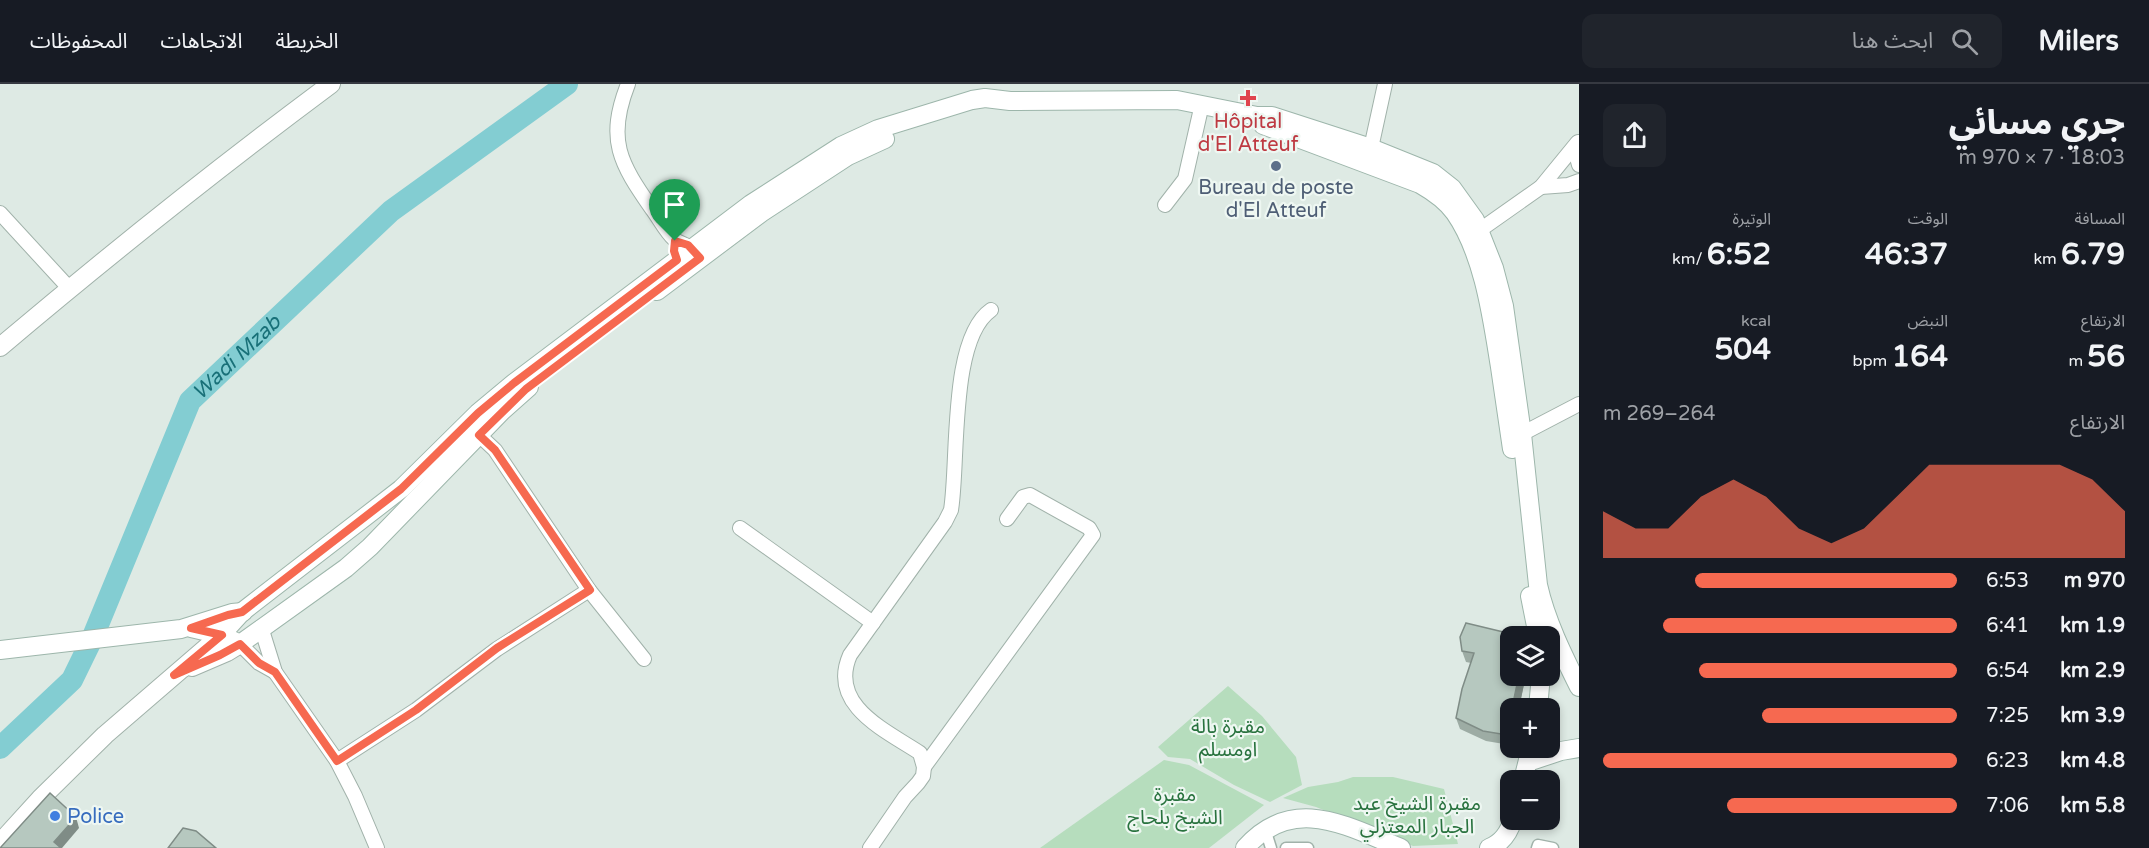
<!DOCTYPE html>
<html lang="ar">
<head>
<meta charset="utf-8">
<style>
	:root { --surface:#171b24; --page:#20242c; --text:#f1f3f6; --muted:#9ea1a6; --line:#363941; --accent:#f66950 }
	body { margin:0; font-family:"Varela Round","Noto Sans Arabic",sans-serif; background:var(--page); color:var(--text); direction:rtl; height:100vh; display:flex; flex-direction:column; font-size:22px; white-space:nowrap }
	* { box-sizing:border-box; margin:0 }
	p { font-size:20px; color:var(--muted) }
	.icon { flex:none; width:33px; height:33px; fill:none; stroke:currentColor; stroke-width:2; stroke-linecap:round; stroke-linejoin:round }
	.map { position:relative; flex:1; overflow:hidden; direction:ltr }
	.sheet { display:flex; flex-direction:column; background:var(--surface); width:570px }
	.sheet>* { flex:none }
	.buttons { position:absolute; left:1500px; top:542px; display:grid; gap:12px }
	.buttons a { display:grid; place-items:center; width:60px; height:60px; border-radius:12px; background:var(--surface); box-shadow:0 3px 9px #0003; font-size:30px }
	.pin { position:absolute; display:grid; place-items:center; width:51px; height:51px; color:#fff; margin:-62px -26px; border-radius:50% 50% 50% 0; rotate:-45deg; box-shadow:0 0 6px #0007 }
	.pin .icon { rotate:45deg }
	.round { display:grid; place-items:center; flex:none; width:63px; height:63px; border-radius:12px; background:var(--page) }
	.head { display:flex; align-items:center; justify-content:space-between; height:102px; padding:0 24px }
	h1 { font-size:33px; font-weight:800; line-height:45px }
	.stats { display:grid; grid-template-columns:repeat(3,1fr); gap:9px; height:102px; padding:6px 24px }
	.stats div { display:grid; align-content:center }
	.stats b { font-size:30px; font-weight:800 }
	.stats small { font-size:16px; font-weight:400 }
	.stats p { font-size:16px }
	.chart { height:168px; padding:12px 24px }
	.chart p { display:flex; justify-content:space-between }
	.chart svg { width:100%; height:108px; margin-top:6px; fill:var(--accent); opacity:.7 }
	ul { padding:0 24px; list-style:none; font-size:20px }
	li { display:grid; grid-template-columns:96px 72px 1fr; align-items:center; height:45px }
	li i { height:15px; border-radius:8px; background:var(--accent) }
	header { display:flex; align-items:center; gap:36px; box-sizing:border-box; height:84px; padding:0 30px; background:var(--surface); border-bottom:2px solid var(--line) }
	header strong { font-size:28px }
	nav { display:flex; gap:33px; margin-inline-start:auto; font-size:21px }
	.search { width:420px; height:54px; background:var(--page); display:flex; align-items:center; gap:15px; box-sizing:border-box; padding:0 21px; border-radius:12px; color:var(--muted); font-size:22px }
	main { display:flex; flex:1; min-height:0 }
	.map>svg:first-child { display:block }
	.green { fill:#b6ddbd }
	.lines { fill:none; stroke-linecap:round; stroke-linejoin:round }
	.river { stroke:#83cdd2; stroke-width:22 }
	.pedestrian-casing { stroke:#a1b2aa; stroke-width:13 }
	.minor-casing { stroke:#a1b2aa; stroke-width:16 }
	.tertiary-casing { stroke:#a1b2aa; stroke-width:20 }
	.secondary-casing { stroke:#9db6ab; stroke-width:20 }
	.pedestrian { stroke:#fff; stroke-width:10 }
	.minor { stroke:#fff; stroke-width:14 }
	.tertiary { stroke:#fff; stroke-width:18 }
	.secondary { stroke:#fff; stroke-width:18 }
	.wall { fill:#9daca4 }
	.shaded-wall { fill:#7f8c86 }
	.building { fill:#b6c8bf; stroke:#7f8c86; stroke-width:1.5 }
	.route-casing { stroke:#fff; stroke-width:12 }
	.route { stroke:#f66950; stroke-width:8 }
	.health-dot { fill:#e0444e; stroke:#eef7f2; stroke-width:2 }
	.service-dot { fill:#5c6f8a; stroke:#eef7f2; stroke-width:2 }
	.shop-dot { fill:#3f7fe0; stroke:#eef7f2; stroke-width:2 }
	.labels { text-anchor:middle; stroke-width:4.5; stroke-linejoin:round; paint-order:stroke }
	.health-label { font-size:20px; fill:#be3a42; stroke:#eef7f2 }
	.service-label { font-size:20px; fill:#4e5e75; stroke:#eef7f2 }
	.park-label { font-size:20px; fill:#28723e; stroke:#eef7f2 }
	.shop-label { font-size:20px; fill:#366cbe; stroke:#eef7f2; text-anchor:start }
	.water-label { font-size:21px; font-style:italic; fill:#187078; stroke:#eef7f2 }
</style>
</head>
<body>
<header>
<strong>Milers</strong>
<div class="search"><svg class="icon" aria-label="search" viewBox="0 0 24 24"><circle cx="10" cy="10" r="6"/><path d="M15 15l6 6"/></svg>ابحث هنا</div>
<nav><a>الخريطة</a><a>الاتجاهات</a><a>المحفوظات</a></nav>
</header>
<main>
<section class="sheet">
<div class="head"><div><h1>جري مسائي</h1><p>18:03 · 7 × 970 m</p></div><a class="round"><svg class="icon" aria-label="share" viewBox="0 0 24 24"><path d="M12 15V3M7 8l5-5 5 5M5 13v7h14v-7"/></svg></a></div>
<div class="stats">
<div><p>المسافة</p><b>6.79<small> km</small></b></div>
<div><p>الوقت</p><b>46:37</b></div>
<div><p>الوتيرة</p><b>6:52<small> /km</small></b></div>
</div>
<div class="stats">
<div><p>الارتفاع</p><b>56<small> m</small></b></div>
<div><p>النبض</p><b>164<small> bpm</small></b></div>
<div><p>kcal</p><b>504</b></div>
</div>
<div class="chart"><p><span>الارتفاع</span>264–269 m</p>
<svg viewBox="0 0 160 44" preserveAspectRatio="none"><path d="M0 44V25L10 32L20 32L30 19L40 12L50 19L60 32L70 38L80 32L90 19L100 6L110 6L120 6L130 6L140 6L150 12L160 25V44z"/></svg>
</div>
<ul>
<li><b>970 m</b>6:53<i style="width:74%"></i></li>
<li><b>1.9 km</b>6:41<i style="width:83%"></i></li>
<li><b>2.9 km</b>6:54<i style="width:73%"></i></li>
<li><b>3.9 km</b>7:25<i style="width:55%"></i></li>
<li><b>4.8 km</b>6:23<i style="width:100%"></i></li>
<li><b>5.8 km</b>7:06<i style="width:65%"></i></li>
</ul>
</section>
<div class="map">
<svg width="1579" height="764" viewBox="0 0 1579 764">
	<rect width="100%" height="100%" fill="#deeae4"/>
	<g class="green">
		<path d="M1228 602 1262 632 1296 673 1302 701 1270 718 1234 701 1190 675 1168 673 1158 663Z"/>
		<path d="M1164 676 1189 681 1264 721 1209 764H1040Z"/>
		<path d="M1353 693H1393L1444 705 1458 760 1413 762 1316 723 1283 714 1308 703 1338 698Z"/>
	</g>
	<g class="lines">
		<path class="river" id="s1" d="M0 664 72 596 92 555 190 317 391 127 567 0"/>
		<defs>
			<g id="pedestrian">
				<path d="M1265 745 1271 764"/>
				<path d="M1286 764H1308"/>
				<path d="M1537 764 1538 761 1553 764"/>
			</g>
			<g id="minor">
				<path d="M628 0C606 56 620 79 652 125 659 134 666 148 674 155 681 161 688 159 697 170"/>
				<path d="M1578 58 1575 66 1579 81"/>
				<path d="M1371 64 1385 0"/>
				<path d="M1541 103 1568 101 1579 97"/>
				<path d="M1165 121 1185 95 1202 20"/>
				<path d="M0 129 69 204"/>
				<path d="M1472 150 1480 146 1541 103 1577 59"/>
				<path d="M471 346 479 351 495 366 589 506 644 575"/>
				<path d="M1514 354 1579 320"/>
				<path d="M740 444 873 539"/>
				<path d="M261 543 275 588 337 677 355 712 377 764"/>
				<path d="M240 560 259 579 275 588"/>
				<path d="M337 677 416 626 497 565 589 506"/>
				<path d="M924 683 1093 451 1089 444 1030 411 1023 413 1007 435"/>
				<path d="M870 764 905 713 918 699 923 692 924 683 920 669C885 646 828 621 850 571L945 438 951 426C959 377 949 255 991 226"/>
			</g>
			<g id="tertiary">
				<path d="M0 263C108 172 218 84 331 0"/>
				<path d="M192 583 227 568 240 560"/>
				<path d="M0 759 40 715 105 651 221 551"/>
			</g>
			<g id="secondary">
				<path d="M1263 41 1420 100C1434 108 1446 116 1455 129 1484 171 1492 234 1500 283 1504 311 1508 338 1512 365"/>
				<path d="M657 207 761 129 848 72 885 55"/>
				<path d="M1530 512 1538 552"/>
				<path d="M191 544 221 551 240 560 346 484 370 463 502 327 529 303"/>
				<path d="M221 551 242 528 401 405 478 329 514 299 751 120 841 62 878 45 972 16 985 14 1010 17 1177 16 1257 32H1272L1371 64 1433 89 1452 104 1475 136 1494 184 1504 222 1522 350 1538 501C1546 537 1563 571 1579 603"/>
				<path d="M0 566 181 545 232 529 243 528"/>
				<path d="M1538 624 1541 591"/>
				<path d="M1528 678 1561 667 1579 664"/>
				<path d="M1523 696 1530 668"/>
				<path d="M1245 764C1293 710 1346 742 1401 764"/>
				<path d="M1489 764C1502 759 1509 749 1513 735"/>
			</g>
		</defs>
		<use href="#pedestrian" class="pedestrian-casing"/>
		<use href="#minor" class="minor-casing"/>
		<use href="#tertiary" class="tertiary-casing"/>
		<use href="#secondary" class="secondary-casing"/>
		<use href="#pedestrian" class="pedestrian"/>
		<use href="#minor" class="minor"/>
		<use href="#tertiary" class="tertiary"/>
		<use href="#secondary" class="secondary"/>
	</g>
	<path class="wall" d="M1460 553 1510 591H1526L1519 624H1510V661L1486 657 1460 645 1456 634 1471 579 1466 578 1462 567Z"/>
	<g class="shaded-wall">
		<path d="M1519 591H1526L1519 624H1512Z"/>
		<path d="M1510 633V661L1507 651Z"/>
		<path d="M76 733 79 744 62 764H56L54 758Z"/>
	</g>
	<g class="building">
		<path d="M1466 539 1520 552H1510V591H1519L1512 624H1510V633L1507 651 1483 647 1456 634 1462 605 1474 569 1462 567 1460 553Z"/>
		<path d="M50 709 76 733 54 758 61 764H0Z"/>
		<path d="M183 744 196 747 216 764H168Z"/>
	</g>
	<g class="lines">
		<defs>
			<path id="route" d="M675 157 688 161 700 174 526 305 479 351 495 366 590 506 497 564 416 626 337 677 275 588 259 579 240 560 220 571 174 591 222 551 191 544 228 531 242 528 401 405 478 329 514 299 677 176 674 167Z"/>
		</defs>
		<use href="#route" class="route-casing"/>
		<use href="#route" class="route"/>
	</g>
	<path class="health-dot" d="M1245 5h6v6h6v6h-6v6h-6v-6h-6v-6h6z"/>
	<circle class="service-dot" cx="1276" cy="82" r="6"/>
	<circle class="shop-dot" cx="55" cy="732" r="6"/>
	<g class="labels">
		<g class="health-label">
			<text x="1248" y="44">Hôpital<tspan x="1248" dy="23">d'El Atteuf</tspan></text>
		</g>
		<g class="service-label">
			<text x="1276" y="110">Bureau de poste<tspan x="1276" dy="23">d'El Atteuf</tspan></text>
		</g>
		<g class="park-label">
			<text x="1228" y="649">مقبرة بالة<tspan x="1228" dy="23">اومسلم</tspan></text>
			<text x="1175" y="717">مقبرة<tspan x="1175" dy="23">الشيخ بلحاج</tspan></text>
			<text x="1417" y="726">مقبرة الشيخ عبد<tspan x="1417" dy="23">الجبار المعتزلي</tspan></text>
		</g>
		<g class="shop-label">
			<text x="67" y="739">Police</text>
		</g>
		<g class="water-label">
			<text dy="7" stroke="none"><textPath href="#s1" startOffset="466">Wadi Mzab</textPath></text>
		</g>
	</g>
</svg>
<div class="buttons">
<a><svg class="icon" aria-label="layers" viewBox="0 0 24 24"><path d="M12 4l9 5-9 5-9-5zM3 14l9 5 9-5"/></svg></a>
<a>+</a>
<a>−</a>
</div>
<div class="pin" style="left:675px;top:157px;background:#1e9e55"><svg class="icon" aria-label="arrive" viewBox="0 0 24 24"><path d="M6 21V4h12l-3 4 3 4H6"/></svg></div>
</div>
</main>
</body>
</html>
